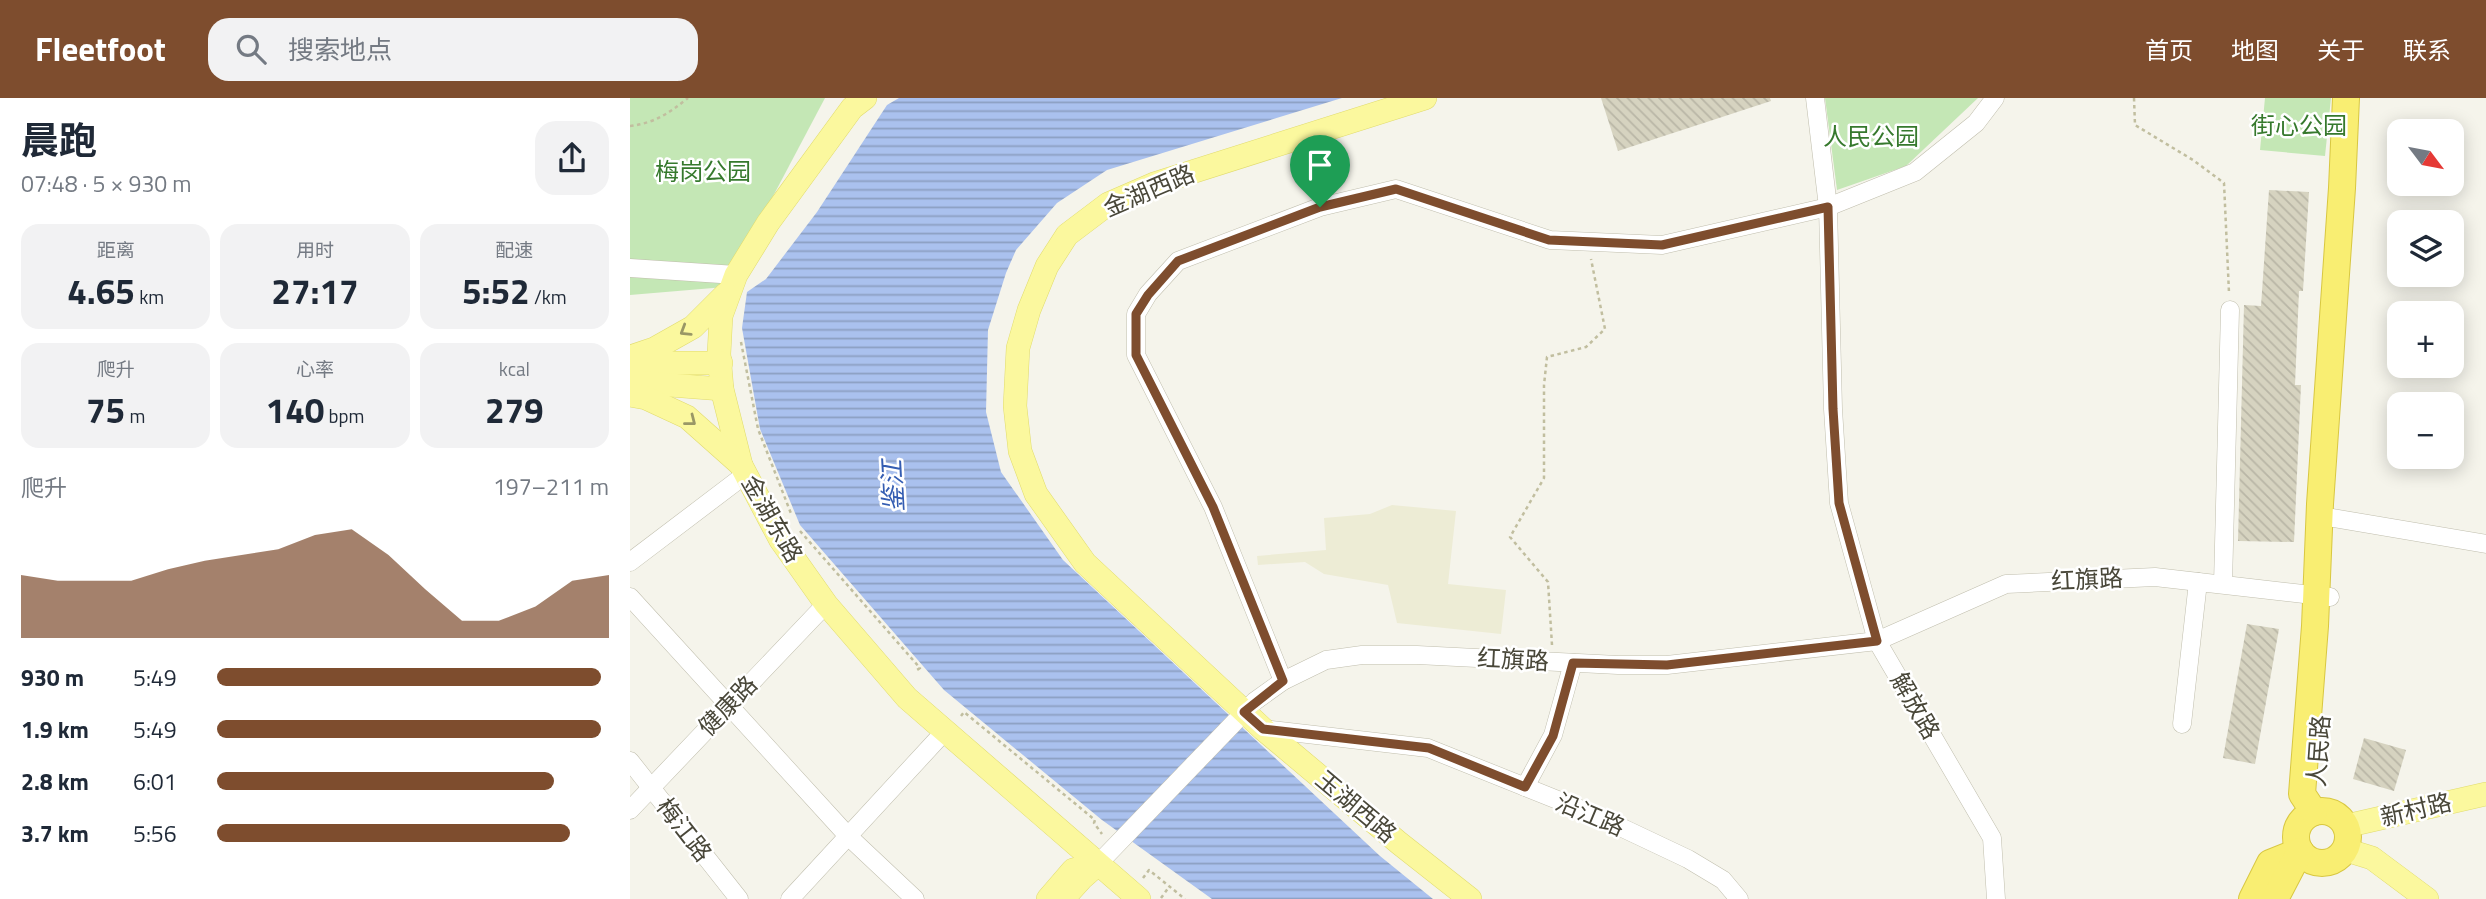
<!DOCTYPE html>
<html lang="zh">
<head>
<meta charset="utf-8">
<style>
	:root { --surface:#fff; --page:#f2f2f3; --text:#1f2937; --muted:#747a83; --accent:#7e4d2e }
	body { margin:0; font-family:"Titillium Web","Noto Sans SC",sans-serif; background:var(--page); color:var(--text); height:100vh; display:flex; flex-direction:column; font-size:26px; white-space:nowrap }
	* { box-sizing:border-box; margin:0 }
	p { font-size:23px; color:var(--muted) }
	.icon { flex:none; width:38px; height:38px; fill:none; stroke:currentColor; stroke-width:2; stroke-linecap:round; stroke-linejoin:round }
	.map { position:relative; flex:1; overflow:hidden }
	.sheet { display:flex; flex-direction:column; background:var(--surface); width:630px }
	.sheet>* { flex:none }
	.needle { width:46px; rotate:122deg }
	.buttons { position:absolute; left:1757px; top:21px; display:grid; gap:14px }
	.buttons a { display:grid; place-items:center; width:77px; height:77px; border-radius:14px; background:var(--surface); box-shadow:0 4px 18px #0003; font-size:35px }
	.pin { position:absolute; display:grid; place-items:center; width:60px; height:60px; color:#fff; margin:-72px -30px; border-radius:50% 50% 50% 0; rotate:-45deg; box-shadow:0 0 7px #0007 }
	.pin .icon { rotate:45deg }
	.round { display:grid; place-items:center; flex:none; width:74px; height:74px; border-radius:21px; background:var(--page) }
	.headline { display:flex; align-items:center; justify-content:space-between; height:119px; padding:0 21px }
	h1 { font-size:38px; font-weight:700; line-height:52px }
	.metrics { display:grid; grid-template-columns:repeat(3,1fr); gap:10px; height:119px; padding:7px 21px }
	.metrics div { display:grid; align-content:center; border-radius:18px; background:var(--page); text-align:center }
	.metrics b { font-size:35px; font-weight:700 }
	.metrics small { font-size:19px; font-weight:400 }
	.metrics p { font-size:19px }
	.chart { height:196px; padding:14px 21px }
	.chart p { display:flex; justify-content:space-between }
	.chart svg { width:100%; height:126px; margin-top:7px; fill:var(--accent); opacity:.7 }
	ul { padding:0 21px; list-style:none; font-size:23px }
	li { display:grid; grid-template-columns:112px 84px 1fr; align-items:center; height:52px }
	li i { height:18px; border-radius:9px; background:var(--accent) }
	header { display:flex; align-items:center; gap:42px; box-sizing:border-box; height:98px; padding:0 35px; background:var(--accent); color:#fff }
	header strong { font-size:33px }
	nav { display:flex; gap:38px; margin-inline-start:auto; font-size:24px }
	.search { width:490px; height:63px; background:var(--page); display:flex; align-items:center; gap:18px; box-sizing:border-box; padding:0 24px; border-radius:21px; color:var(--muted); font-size:26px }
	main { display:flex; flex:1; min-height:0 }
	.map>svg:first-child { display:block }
	.education { fill:#edecd5 }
	.park { fill:#c4e7b5 }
	.water { fill:url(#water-rules) }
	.building { fill:url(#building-back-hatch) }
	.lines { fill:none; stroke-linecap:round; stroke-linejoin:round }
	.minor-casing { stroke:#c0bead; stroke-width:19 }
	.major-casing { stroke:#e0db6d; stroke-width:24 }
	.highway-casing { stroke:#d8c741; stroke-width:28 }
	.path { stroke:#c1be9f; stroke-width:2.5; stroke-dasharray:3.5 3.5; stroke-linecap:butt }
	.minor { stroke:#fff; stroke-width:18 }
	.major { stroke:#fbf89e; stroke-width:23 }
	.highway { stroke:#f9ee72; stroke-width:26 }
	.oneway { stroke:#999766 }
	.route-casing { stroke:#fff; stroke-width:14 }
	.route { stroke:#7e4d2e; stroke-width:9 }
	.labels { text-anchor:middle; stroke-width:5; stroke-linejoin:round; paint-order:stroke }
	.park-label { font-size:24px; fill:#36792d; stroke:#fff }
	.street-label { font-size:24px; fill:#494739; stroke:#fff }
	.water-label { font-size:26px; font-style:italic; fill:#345db2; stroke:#fff }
</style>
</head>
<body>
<header>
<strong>Fleetfoot</strong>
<div class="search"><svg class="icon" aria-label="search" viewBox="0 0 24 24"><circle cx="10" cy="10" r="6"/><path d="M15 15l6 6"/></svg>搜索地点</div>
<nav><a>首页</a><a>地图</a><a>关于</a><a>联系</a></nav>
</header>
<main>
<section class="sheet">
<div class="headline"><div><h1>晨跑</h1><p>07:48 · 5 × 930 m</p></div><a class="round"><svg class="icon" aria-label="share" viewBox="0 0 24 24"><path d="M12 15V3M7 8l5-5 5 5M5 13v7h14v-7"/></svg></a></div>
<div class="metrics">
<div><p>距离</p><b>4.65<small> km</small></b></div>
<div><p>用时</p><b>27:17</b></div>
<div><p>配速</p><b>5:52<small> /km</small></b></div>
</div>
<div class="metrics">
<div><p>爬升</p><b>75<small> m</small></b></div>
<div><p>心率</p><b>140<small> bpm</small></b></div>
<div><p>kcal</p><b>279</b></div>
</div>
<div class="chart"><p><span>爬升</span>197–211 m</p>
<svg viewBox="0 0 160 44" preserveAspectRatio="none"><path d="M0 44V22L10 24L20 24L30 24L40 20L50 17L60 15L70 13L80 8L90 6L100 15L110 27L120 38L130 38L140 33L150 24L160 22V44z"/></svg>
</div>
<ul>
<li><b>930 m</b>5:49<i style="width:98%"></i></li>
<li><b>1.9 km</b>5:49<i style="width:98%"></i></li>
<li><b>2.8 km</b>6:01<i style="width:86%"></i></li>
<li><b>3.7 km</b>5:56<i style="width:90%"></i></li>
</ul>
</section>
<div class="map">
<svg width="1856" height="801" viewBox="0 0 1856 801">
	<defs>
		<pattern id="water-rules" width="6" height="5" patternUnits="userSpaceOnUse" patternTransform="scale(1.75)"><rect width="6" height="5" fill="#aac1ee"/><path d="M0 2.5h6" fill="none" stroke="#8c9fc2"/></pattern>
		<pattern id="building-back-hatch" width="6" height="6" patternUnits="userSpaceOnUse" patternTransform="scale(1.75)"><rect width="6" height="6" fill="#d6d3c0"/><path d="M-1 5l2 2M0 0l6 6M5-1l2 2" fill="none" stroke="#b9b6a6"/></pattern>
	</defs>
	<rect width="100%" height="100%" fill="#f5f4eb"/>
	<path class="education" d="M762 407 826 413 818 486 876 492 871 536 767 525 758 487 694 476 675 464 628 467 627 458 696 452 694 420 740 416Z"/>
	<g class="park">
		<path d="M0 0H195L95 189 0 197Z"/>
		<path d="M1195 0H1348L1276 68 1207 92Z"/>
		<path d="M1635 0H1701L1695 58 1630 52Z"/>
	</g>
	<path class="water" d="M269 0H712L477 72 427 105 386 152 376 175 358 232 356 314 371 374 433 462 750 758 803 801H582L472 722 314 592 170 427 130 331 112 230 117 194 136 181 187 114 257 7Z"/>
	<g class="building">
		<path d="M971 0H1140L1141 3 988 53Z"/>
		<path d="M1639 92 1679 94 1673 193H1669L1665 287H1671L1664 444 1608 443 1614 207 1631 208Z"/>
		<path d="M1617 526 1649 531 1625 666 1593 660Z"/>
		<path d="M1734 640 1776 652 1764 693 1723 681Z"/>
	</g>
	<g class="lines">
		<defs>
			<g id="minor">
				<path d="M1185 0 1198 109 1203 311 1209 405 1247 543 1362 740 1366 801"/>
				<path d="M0 170 106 177"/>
				<path d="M1703 420 1856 446"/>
				<path d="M0 464 116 376"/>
				<path d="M1593 486 1600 212"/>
				<path d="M0 499 218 738 285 801"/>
				<path d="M653 583 583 409 506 257V216L518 196 548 163 690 109 766 91 920 142 1032 147 1198 109 1285 74 1346 25 1365 0"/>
				<path d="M1552 626 1568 484"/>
				<path d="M633 631 798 650 965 717 1058 761 1093 782 1109 801"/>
				<path d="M0 663 109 801"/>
				<path d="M895 689 923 637 943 565"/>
				<path d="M0 712 196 506"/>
				<path d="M468 766 625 603 653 583 696 562 732 557H787L988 567H1037L1247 543 1376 486 1525 479 1700 499"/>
				<path d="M160 801 315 633"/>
			</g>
			<g id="major">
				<path d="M235 0 222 10 138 125 106 177 91 218 89 256 92 291 111 367 150 441 196 506 277 600 509 801"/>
				<path d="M795 0 524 86 478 106 437 137 417 168 399 212 388 250 385 308 390 353 406 396 455 465 633 631 769 745 840 801"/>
				<path d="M0 259 24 251 63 229 96 196"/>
				<path d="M3 265H91"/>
				<path d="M0 284 92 291"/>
				<path d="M0 297 16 300 57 319 111 367"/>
				<path d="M1716 728 1856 696"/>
				<path d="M1716 752 1742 760 1797 801"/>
				<path d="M418 801 443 772 468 766 452 780 433 801"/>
			</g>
			<g id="highway">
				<circle cx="1692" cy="739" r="26"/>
				<path d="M1684 714 1672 696 1685 528 1690 406 1712 90 1716 0"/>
				<path d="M1622 801 1640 765 1670 753"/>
				<path d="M1645 801 1670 753"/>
			</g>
		</defs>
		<use href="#minor" class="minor-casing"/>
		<use href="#major" class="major-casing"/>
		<use href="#highway" class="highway-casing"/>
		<g class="path">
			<path d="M1504 0 1505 27 1563 62 1594 85 1599 195"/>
			<path d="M0 28C25 25 39 15 58 0"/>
			<path d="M111 244 128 331 162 418"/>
			<path d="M170 433 290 570 287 572"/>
			<path d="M922 547 918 484 880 439 914 380V287L917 259 956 249 975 231 961 161"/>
			<path d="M331 618 334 614 465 722 464 725 472 736"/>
			<path d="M513 780 519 772 555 801"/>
			<path d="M531 800 539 789"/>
		</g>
		<use href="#minor" class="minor"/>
		<use href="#major" class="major"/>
		<use href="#highway" class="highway"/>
	</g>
	<defs><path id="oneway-chevron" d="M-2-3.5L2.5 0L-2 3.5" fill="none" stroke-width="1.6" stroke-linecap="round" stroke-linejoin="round" transform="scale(1.75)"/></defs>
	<g class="oneway">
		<use href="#oneway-chevron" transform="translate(55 233) rotate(148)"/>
		<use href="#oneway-chevron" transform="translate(61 323) rotate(38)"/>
	</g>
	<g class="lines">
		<defs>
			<path id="route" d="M766 91 919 142 1032 147 1198 109 1203 311 1209 405 1247 543 1037 567 943 565 923 638 895 689 799 650 633 631 614 614 653 583 583 409 506 257V216L518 197 548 163 690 109Z"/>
		</defs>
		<use href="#route" class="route-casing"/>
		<use href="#route" class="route"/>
	</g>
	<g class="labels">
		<g class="park-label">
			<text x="1669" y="36">街心公园</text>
			<text x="1241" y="47">人民公园</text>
			<text x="73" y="82">梅岗公园</text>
		</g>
		<g class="street-label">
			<text transform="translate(519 93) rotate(-23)" y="8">金湖西路</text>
			<text transform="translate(142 421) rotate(60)" y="8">金湖东路</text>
			<text transform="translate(1457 482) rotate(-3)" y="8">红旗路</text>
			<text transform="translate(883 562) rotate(3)" y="8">红旗路</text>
			<text transform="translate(98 608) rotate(-46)" y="8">健康路</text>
			<text transform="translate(1285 608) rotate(60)" y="8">解放路</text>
			<text transform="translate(1689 653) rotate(-86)" y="8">人民路</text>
			<text transform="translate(726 709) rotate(40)" y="8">玉湖西路</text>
			<text transform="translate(1786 712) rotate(-13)" y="8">新村路</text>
			<text transform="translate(960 717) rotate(23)" y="8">沿江路</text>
			<text transform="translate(54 732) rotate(52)" y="8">梅江路</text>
		</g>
		<g class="water-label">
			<text transform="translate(263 388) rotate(-93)" y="9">鉴江</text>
		</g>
	</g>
</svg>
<div class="buttons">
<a><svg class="needle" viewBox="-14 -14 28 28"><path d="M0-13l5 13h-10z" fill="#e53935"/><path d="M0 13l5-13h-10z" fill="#747a83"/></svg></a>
<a><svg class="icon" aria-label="layers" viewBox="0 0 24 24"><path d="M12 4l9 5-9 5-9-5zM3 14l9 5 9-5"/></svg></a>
<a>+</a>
<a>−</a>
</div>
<div class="pin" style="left:690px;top:109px;background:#1e9e55"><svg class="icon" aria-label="arrive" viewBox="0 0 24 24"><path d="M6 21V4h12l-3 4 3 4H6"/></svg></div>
</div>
</main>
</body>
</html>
